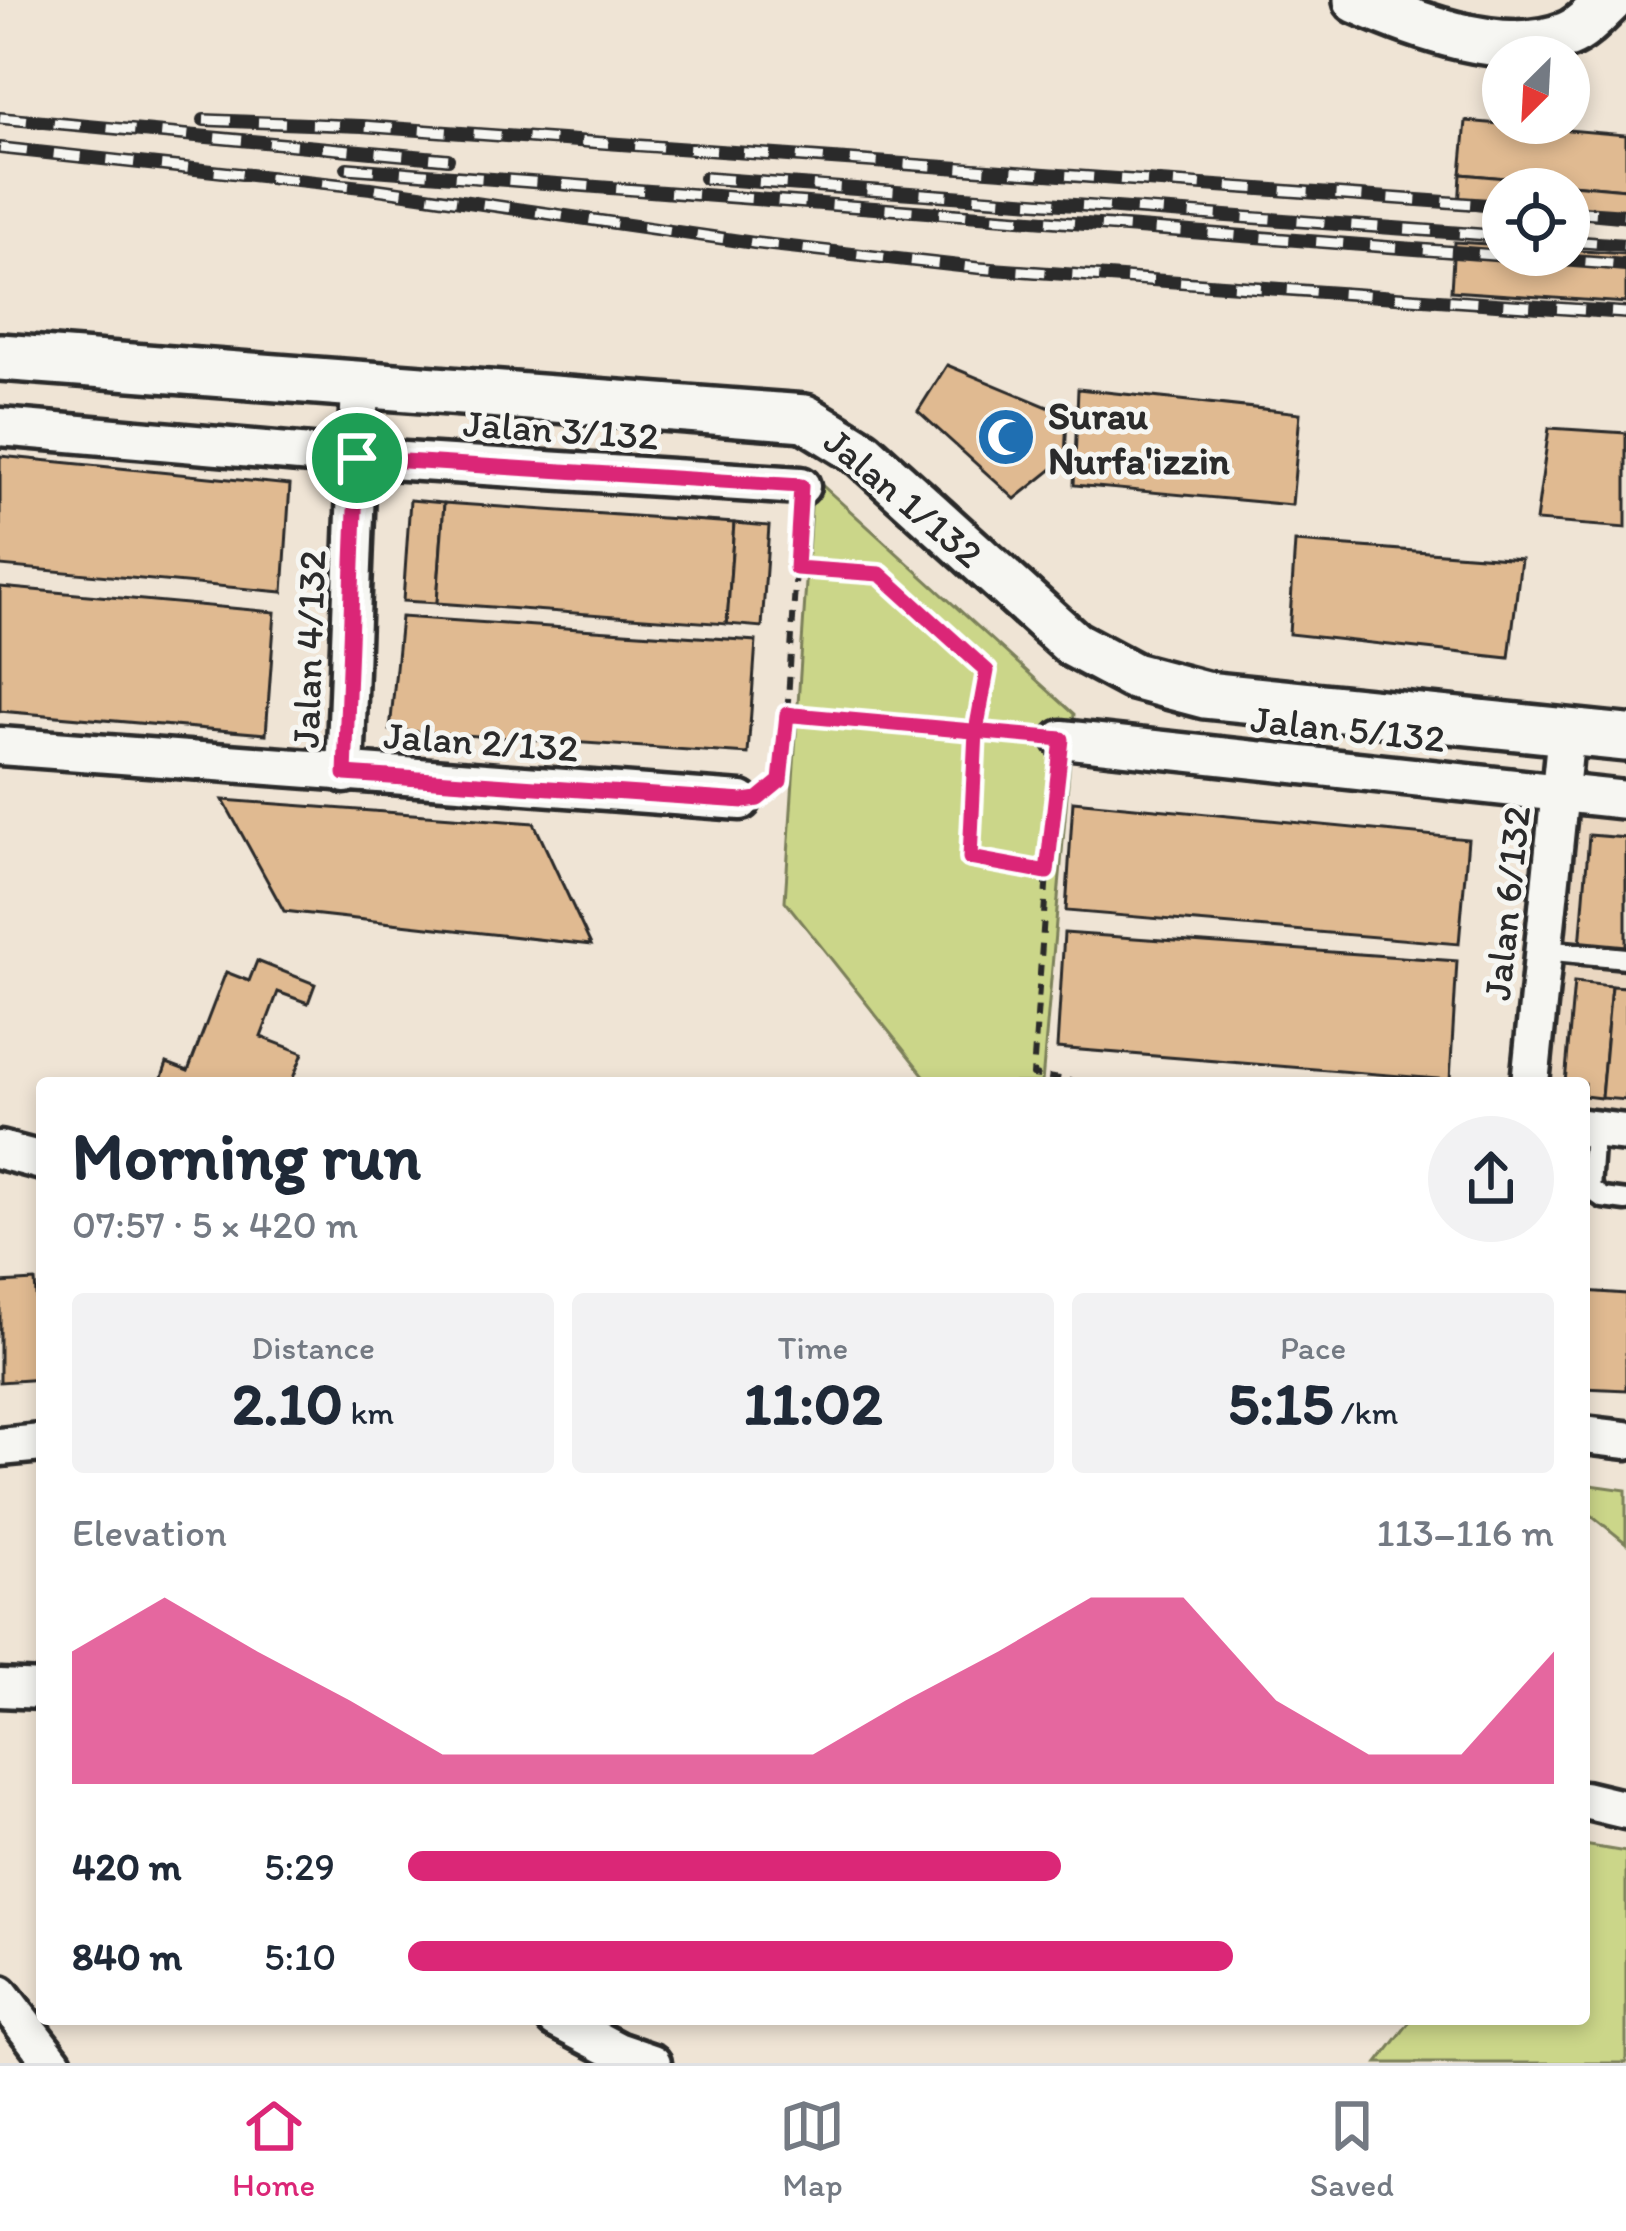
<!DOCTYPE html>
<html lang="en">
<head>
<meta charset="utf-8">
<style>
	:root { --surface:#fff; --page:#f2f2f3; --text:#1f2937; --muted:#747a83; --line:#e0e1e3; --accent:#db2777 }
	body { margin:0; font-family:Itim,sans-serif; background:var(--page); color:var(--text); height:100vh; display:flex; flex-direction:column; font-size:45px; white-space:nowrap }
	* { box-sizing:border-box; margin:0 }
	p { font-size:39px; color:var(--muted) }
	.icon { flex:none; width:66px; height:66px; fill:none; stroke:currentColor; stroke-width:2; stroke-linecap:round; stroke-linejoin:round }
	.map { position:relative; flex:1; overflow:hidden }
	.drawer { position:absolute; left:36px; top:1077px; width:1554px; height:948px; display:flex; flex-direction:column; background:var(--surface); border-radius:12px; box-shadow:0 6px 18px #0003 }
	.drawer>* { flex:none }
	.needle { width:78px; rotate:204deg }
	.controls { position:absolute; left:1482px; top:36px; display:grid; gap:24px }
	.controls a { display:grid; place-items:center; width:108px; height:108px; border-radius:50%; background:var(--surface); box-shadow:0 6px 18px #0003; font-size:60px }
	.pin { position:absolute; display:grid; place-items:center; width:102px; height:102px; color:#fff; margin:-51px; border:6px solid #fff; border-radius:50%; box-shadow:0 3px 12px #0007 }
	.round { display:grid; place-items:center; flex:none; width:126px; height:126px; border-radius:63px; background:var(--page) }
	.summary { display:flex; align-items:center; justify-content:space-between; height:204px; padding:0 36px }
	h1 { font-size:66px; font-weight:800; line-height:90px }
	.stats { display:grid; grid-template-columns:repeat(3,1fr); gap:18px; height:204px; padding:12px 36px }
	.stats div { display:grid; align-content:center; border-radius:12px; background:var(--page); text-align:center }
	.stats b { font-size:60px; font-weight:800 }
	.stats small { font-size:33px; font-weight:400 }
	.stats p { font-size:33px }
	.chart { height:336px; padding:24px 36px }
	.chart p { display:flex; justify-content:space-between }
	.chart svg { width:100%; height:216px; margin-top:12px; fill:var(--accent); opacity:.7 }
	ul { padding:0 36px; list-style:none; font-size:39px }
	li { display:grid; grid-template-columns:192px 144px 1fr; align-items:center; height:90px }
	li i { height:30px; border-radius:15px; background:var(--accent) }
	.dock { display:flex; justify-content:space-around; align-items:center; height:168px; border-top:3px solid var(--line); background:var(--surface); font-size:33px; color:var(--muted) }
	.dock a { display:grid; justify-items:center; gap:6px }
	.dock .active { color:var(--accent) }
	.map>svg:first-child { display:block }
	.built { fill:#ead7c1 }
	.green { fill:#cbd689; stroke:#7b805a; stroke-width:3 }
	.building { fill:#e0ba91; stroke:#2b2b2b; stroke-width:3 }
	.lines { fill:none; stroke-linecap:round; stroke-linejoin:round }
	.service-casing { stroke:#2b2b2b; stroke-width:27 }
	.minor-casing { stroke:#2b2b2b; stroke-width:45 }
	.tertiary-casing { stroke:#2b2b2b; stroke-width:54 }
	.path { stroke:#2b2b2b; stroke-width:6; stroke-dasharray:12 9; stroke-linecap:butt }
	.service { stroke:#f6f6f2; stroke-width:18 }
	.minor { stroke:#f6f6f2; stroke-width:36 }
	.tertiary { stroke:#f6f6f2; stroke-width:45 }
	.rail-casing { stroke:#2b2b2b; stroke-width:14 }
	.rail { stroke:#f6f6f2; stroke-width:9; stroke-dasharray:27; stroke-linecap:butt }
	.route-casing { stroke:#fff; stroke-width:24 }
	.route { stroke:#db2777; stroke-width:15 }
	.labels { text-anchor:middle; stroke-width:10; stroke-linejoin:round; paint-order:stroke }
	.poi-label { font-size:39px; font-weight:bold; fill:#2b2b2b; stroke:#f6f6f2; text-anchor:start }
	.street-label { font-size:39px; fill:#2b2b2b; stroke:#f6f6f2 }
</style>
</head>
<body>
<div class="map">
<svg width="1626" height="2063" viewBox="0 0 1626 2063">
	<rect width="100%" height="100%" fill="#efe4d5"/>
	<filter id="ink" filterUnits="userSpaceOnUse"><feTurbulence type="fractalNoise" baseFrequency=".00833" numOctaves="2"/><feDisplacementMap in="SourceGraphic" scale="24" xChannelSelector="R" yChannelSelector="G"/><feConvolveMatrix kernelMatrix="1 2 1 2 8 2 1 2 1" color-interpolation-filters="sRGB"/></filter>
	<g filter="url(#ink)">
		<path class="built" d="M1568 807 1626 813V1122L1584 1119V1083H1540Z"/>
		<g class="green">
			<path d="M813 477 1074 714 1042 1083H930L785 901Z"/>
			<path d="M1584 1484 1626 1490V1543L1584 1509Z"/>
			<path d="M1584 1845 1626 1852V2063H1378L1412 2019H1584Z"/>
		</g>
		<g class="building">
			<path d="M1466 121 1626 135V189L1461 174Z"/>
			<path d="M1461 174 1626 189V222L1569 217V189H1503V212L1459 208Z"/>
			<path d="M1454 242 1503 245V255H1569V250L1626 254V303L1451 291Z"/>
			<path d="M947 365 1067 415 1065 459 1015 499 918 411Z"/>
			<path d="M1078 389 1300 413 1292 505 1074 485Z"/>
			<path d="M1549 428 1626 433V528L1536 521Z"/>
			<path d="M0 456 290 485 283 592 0 566Z"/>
			<path d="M410 500 444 503 437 603 403 601Z"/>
			<path d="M444 503 734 523 727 624 437 603Z"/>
			<path d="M734 523 769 526 762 627 727 624Z"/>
			<path d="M1295 542 1521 559 1509 658 1289 634Z"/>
			<path d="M0 587 275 612 266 734 0 711Z"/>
			<path d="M401 617 756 641 748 754 390 730Z"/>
			<path d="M223 800 534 823 591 945 284 911Z"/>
			<path d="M1073 801 1468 839 1459 944 1066 911Z"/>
			<path d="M1589 835 1626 838V952L1580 947Z"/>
			<path d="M1064 933 1457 961 1450 1080 1057 1048Z"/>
			<path d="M257 961 315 984 308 1003 278 992 261 1037 303 1053 291 1083H160L167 1063 188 1071 226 972 249 981Z"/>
			<path d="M1574 982 1611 986 1601 1098 1584 1096V1083H1565Z"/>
			<path d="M1611 986 1626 987V1100L1601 1098Z"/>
			<path d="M35 1281 42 1379 0 1382V1283Z"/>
			<path d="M1584 1291 1626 1294V1390L1584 1388Z"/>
		</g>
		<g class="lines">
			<defs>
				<g id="service">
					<path d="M1543 950 1626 958"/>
					<path d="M1594 1130 1590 1189 1603 1198 1626 1201"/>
				</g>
				<g id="minor">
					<path d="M0 427 357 458 801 486"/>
					<path d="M1062 739 1626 800"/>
					<path d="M0 746 741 801"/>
					<path d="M345 774 360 384"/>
					<path d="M1530 1083 1566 732"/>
					<path d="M1584 1128 1626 1133"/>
					<path d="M0 1150 42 1161"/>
					<path d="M1584 1435 1626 1440"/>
					<path d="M0 1447 42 1443"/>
					<path d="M0 1688 42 1690"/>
					<path d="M1584 1800 1626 1810"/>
					<path d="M0 1994 53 2063"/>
					<path d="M556 2019 617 2051 652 2063"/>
				</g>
				<g id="tertiary">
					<path d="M1357 0C1413 25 1505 60 1567 35 1583 29 1597 12 1610 0"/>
					<path d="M0 357 805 418 862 453 1073 644 1133 676 1205 695 1626 738"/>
				</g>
			</defs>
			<use href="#service" class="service-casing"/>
			<use href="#minor" class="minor-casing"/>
			<use href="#tertiary" class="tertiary-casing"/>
			<g class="path">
				<path d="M796 568 880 574 987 671 976 731 970 858 1047 872 1033 1075 1087 1083"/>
				<path d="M787 714 1029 736"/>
				<path d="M772 791 784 766 799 520"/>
				<path d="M1047 872 1058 773"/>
			</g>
			<use href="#service" class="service"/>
			<use href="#minor" class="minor"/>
			<use href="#tertiary" class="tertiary"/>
			<defs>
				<g id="rail">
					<path d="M0 118 448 159"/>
					<path d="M204 120 362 126 1503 206"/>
					<path d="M0 148 371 188 754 243 978 268 1626 313"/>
					<path d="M347 168 1626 265"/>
					<path d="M705 178 1503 236"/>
					<path d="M1569 211 1626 215"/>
					<path d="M1569 241 1626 245"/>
				</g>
			</defs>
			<use href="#rail" class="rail-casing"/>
			<use href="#rail" class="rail"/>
		</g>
	</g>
	<g class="lines" filter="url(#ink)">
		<defs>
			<path id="route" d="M357 458 801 486 796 568 880 574 987 671 976 731 970 858 1047 872 1062 739 794 715 787 714 780 781 758 799 744 801 345 774 357 458"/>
		</defs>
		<use href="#route" class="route-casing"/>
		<use href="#route" class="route"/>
	</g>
	<defs>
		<symbol id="mosque-disc" viewBox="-11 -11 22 22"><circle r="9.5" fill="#1f6fb2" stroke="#f6f6f2"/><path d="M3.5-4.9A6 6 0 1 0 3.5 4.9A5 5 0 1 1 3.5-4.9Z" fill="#fff"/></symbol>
	</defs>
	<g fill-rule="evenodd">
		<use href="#mosque-disc" x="973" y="404" width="66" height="66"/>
	</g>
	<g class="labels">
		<g class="poi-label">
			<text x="1048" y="429">Surau<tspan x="1048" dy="45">Nurfa'izzin</tspan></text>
		</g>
		<g class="street-label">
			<text transform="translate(561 429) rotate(4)" y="14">Jalan 3/132</text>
			<text transform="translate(904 497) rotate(40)" y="14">Jalan 1/132</text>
			<text transform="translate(308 649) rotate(-88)" y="14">Jalan 4/132</text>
			<text transform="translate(1348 728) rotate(6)" y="14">Jalan 5/132</text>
			<text transform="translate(481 741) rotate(4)" y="14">Jalan 2/132</text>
			<text transform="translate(1506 903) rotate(-84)" y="14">Jalan 6/132</text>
		</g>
	</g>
</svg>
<div class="controls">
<a><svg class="needle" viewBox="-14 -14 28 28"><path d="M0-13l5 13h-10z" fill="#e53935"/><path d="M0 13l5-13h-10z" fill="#747a83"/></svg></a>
<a><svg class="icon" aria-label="locate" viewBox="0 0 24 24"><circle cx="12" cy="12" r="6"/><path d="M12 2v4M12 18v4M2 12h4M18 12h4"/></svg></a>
</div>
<div class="pin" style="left:357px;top:458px;background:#1e9e55"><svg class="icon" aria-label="arrive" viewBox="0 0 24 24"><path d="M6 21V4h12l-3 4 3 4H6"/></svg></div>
<section class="drawer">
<div class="summary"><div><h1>Morning run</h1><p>07:57 · 5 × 420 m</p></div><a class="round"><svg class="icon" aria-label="share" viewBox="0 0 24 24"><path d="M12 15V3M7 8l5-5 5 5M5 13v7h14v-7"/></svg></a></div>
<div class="stats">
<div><p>Distance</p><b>2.10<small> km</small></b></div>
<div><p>Time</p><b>11:02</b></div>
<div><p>Pace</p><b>5:15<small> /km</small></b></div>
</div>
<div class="chart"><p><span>Elevation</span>113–116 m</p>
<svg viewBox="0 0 160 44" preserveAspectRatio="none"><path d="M0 44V17L10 6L20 17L30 27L40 38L50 38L60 38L70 38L80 38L90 27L100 17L110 6L120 6L130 27L140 38L150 38L160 17V44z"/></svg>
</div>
<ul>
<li><b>420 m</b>5:29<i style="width:57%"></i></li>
<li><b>840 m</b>5:10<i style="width:72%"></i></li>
</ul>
</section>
</div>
<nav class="dock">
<a class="active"><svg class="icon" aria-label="home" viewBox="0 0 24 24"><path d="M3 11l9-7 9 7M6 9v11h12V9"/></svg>Home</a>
<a><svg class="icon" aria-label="map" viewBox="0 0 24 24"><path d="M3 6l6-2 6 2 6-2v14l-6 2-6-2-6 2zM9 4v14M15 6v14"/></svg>Map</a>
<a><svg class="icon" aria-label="saved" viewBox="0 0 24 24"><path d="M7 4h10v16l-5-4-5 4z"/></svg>Saved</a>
</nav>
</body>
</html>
